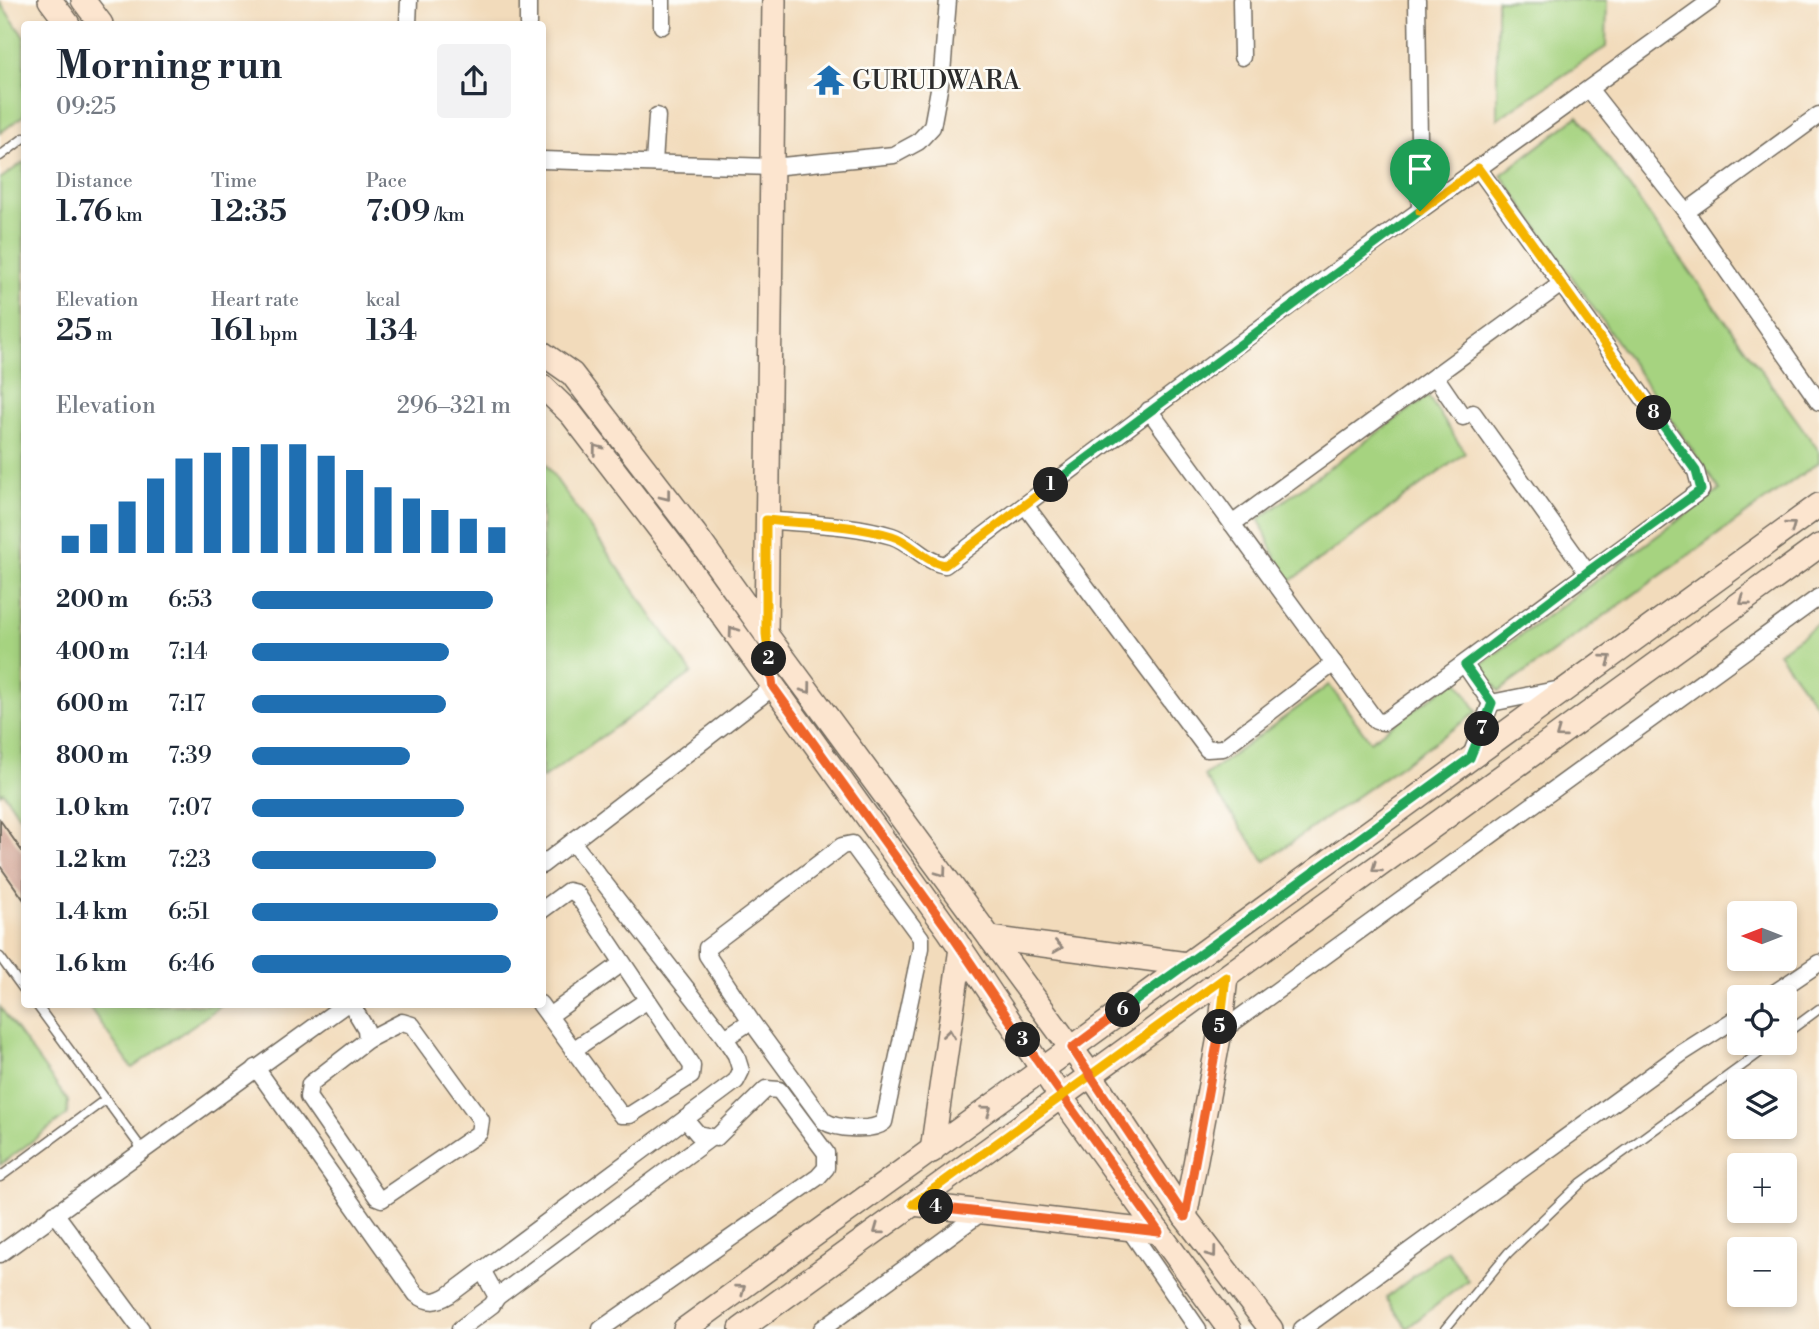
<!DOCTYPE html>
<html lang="en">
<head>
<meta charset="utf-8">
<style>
	:root { --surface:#fff; --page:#f2f2f3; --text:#1f2937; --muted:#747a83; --accent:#1f6fb2 }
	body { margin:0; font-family:"Libre Bodoni",serif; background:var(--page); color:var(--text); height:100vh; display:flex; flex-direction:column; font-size:26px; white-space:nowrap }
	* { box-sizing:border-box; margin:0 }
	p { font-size:23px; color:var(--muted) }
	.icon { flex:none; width:38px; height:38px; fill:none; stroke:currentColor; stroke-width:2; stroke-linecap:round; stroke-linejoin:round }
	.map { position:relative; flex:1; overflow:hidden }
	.side { position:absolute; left:21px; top:21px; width:525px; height:987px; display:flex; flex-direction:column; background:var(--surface); border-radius:7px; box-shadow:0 4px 10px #0003 }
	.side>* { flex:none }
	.needle { width:46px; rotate:270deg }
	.fabs { position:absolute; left:1727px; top:901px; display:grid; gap:14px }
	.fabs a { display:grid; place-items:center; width:70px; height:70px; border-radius:7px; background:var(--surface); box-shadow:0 4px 10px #0003; font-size:35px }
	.pin { position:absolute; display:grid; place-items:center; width:60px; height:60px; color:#fff; margin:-72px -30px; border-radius:50% 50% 50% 0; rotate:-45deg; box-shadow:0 0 7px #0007 }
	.pin .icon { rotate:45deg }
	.km { position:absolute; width:35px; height:35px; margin:-18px; border-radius:50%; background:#222; color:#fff; font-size:19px; line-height:35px; text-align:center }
	.round { display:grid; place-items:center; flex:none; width:74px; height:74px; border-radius:7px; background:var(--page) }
	.summary { display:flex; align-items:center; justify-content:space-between; height:119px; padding:0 35px }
	h1 { font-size:38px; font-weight:600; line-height:52px }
	.figures { display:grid; grid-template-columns:repeat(3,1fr); gap:10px; height:119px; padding:7px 35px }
	.figures div { display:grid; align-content:center }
	.figures b { font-size:30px; font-weight:600 }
	.figures small { font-size:19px; font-weight:400 }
	.figures p { font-size:19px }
	.chart { height:196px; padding:14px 35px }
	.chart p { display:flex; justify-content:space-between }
	.chart svg { width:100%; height:126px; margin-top:7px; stroke:var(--accent); stroke-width:6 }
	ul { padding:0 35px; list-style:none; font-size:23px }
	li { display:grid; grid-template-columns:112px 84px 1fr; align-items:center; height:52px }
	li i { height:18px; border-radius:9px; background:var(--accent) }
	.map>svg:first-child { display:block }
	.green { fill:#a6d380; stroke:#687f56; stroke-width:2 }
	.building { fill:#d1a292 }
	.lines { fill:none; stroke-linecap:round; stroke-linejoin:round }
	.lane-casing { stroke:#71695d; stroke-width:11 }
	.street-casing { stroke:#71695d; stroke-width:19 }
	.secondary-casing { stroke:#71695d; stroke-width:26 }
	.lane { stroke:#fff; stroke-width:8 }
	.street { stroke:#fff; stroke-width:16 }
	.secondary { stroke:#fce5cf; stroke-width:23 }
	.oneway { stroke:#94887d }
	.split-1-casing { stroke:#fff; stroke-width:14 }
	.split-2-casing { stroke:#fff; stroke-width:14 }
	.split-3-casing { stroke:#fff; stroke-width:14 }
	.split-4-casing { stroke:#fff; stroke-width:14 }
	.split-5-casing { stroke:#fff; stroke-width:14 }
	.split-6-casing { stroke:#fff; stroke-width:14 }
	.split-7-casing { stroke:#fff; stroke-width:14 }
	.split-8-casing { stroke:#fff; stroke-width:14 }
	.split-9-casing { stroke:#fff; stroke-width:14 }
	.split-1 { stroke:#22a559; stroke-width:9 }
	.split-2 { stroke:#f5b400; stroke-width:9 }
	.split-3 { stroke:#f0652b; stroke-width:9 }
	.split-4 { stroke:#f0652b; stroke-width:9 }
	.split-5 { stroke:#f5b400; stroke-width:9 }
	.split-6 { stroke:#f0652b; stroke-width:9 }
	.split-7 { stroke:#22a559; stroke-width:9 }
	.split-8 { stroke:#22a559; stroke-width:9 }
	.split-9 { stroke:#f5b400; stroke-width:9 }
	.labels { text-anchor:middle; stroke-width:5; stroke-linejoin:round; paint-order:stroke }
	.poi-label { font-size:26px; fill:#2b2b2b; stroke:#fdfcf7; text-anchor:start }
</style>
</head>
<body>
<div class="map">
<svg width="1819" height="1329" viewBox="0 0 1819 1329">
	<rect width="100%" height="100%" fill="#fdfcf7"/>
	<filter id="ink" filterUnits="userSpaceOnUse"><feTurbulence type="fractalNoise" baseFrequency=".0143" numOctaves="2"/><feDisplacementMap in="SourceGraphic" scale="14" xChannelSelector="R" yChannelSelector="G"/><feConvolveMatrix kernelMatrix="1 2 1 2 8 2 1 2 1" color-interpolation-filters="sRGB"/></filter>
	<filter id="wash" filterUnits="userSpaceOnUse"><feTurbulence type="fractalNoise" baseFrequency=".00686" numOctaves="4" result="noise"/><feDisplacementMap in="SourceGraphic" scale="28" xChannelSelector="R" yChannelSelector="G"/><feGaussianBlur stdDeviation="1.57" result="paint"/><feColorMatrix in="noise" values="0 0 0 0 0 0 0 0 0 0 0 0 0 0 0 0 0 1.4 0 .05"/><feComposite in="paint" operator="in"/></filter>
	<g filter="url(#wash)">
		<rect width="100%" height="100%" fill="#f2dbbb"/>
		<g class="green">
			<path d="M1497 0H1607L1606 47 1497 119Z"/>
			<path d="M0 2 24 37V115L0 133Z"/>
			<path d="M1578 116 1819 451V462L1499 691 1480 665 1720 490 1501 175Z"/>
			<path d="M24 162V823L3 792 0 794V179Z"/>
			<path d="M1428 396 1465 453 1287 584 1259 519Z"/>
			<path d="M542 459 692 673 543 778H542Z"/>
			<path d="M1819 623V709L1778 653Z"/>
			<path d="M1457 679 1477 712 1265 861 1204 776 1329 685 1370 741Z"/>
			<path d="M88 1005H222L132 1068Z"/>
			<path d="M0 1007 68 1101 67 1115 0 1165Z"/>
			<path d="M1447 1250 1468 1280 1407 1328 1386 1298Z"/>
		</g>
		<g id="blocks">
			<path class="building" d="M0 820 24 854V900L0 866Z"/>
		</g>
	</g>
	<g filter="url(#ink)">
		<use href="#blocks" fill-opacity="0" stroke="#71695d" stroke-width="2"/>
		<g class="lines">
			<defs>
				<g id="lane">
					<path d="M0 156 24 138"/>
					<path d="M0 957 24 990"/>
					<path d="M36 1004 142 1149"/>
					<path d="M1785 1034 1819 1009"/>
					<path d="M0 1177 106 1099"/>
					<path d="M1445 1329 1508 1253 1581 1183 1773 1043"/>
				</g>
				<g id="street">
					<path d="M528 0V24"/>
					<path d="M662 0V26"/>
					<path d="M1241 0 1242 57"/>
					<path d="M1417 0 1420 211"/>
					<path d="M408 24 409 0"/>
					<path d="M1590 90 1686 212 1819 402"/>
					<path d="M542 160 772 167 894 155 918 142 932 127 942 73 948 0"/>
					<path d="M654 163 657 116"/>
					<path d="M1686 212 1819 115"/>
					<path d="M1435 376 1463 417"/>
					<path d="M1149 410 1376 721 1384 722 1701 490 1696 471 1478 168"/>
					<path d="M1473 413 1587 572"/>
					<path d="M1025 505 1207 749 1223 748 1334 663"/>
					<path d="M766 520C808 524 852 524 892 536 911 542 925 562 945 565L1340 268 1712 0"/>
					<path d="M1232 524 1561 284"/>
					<path d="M1465 665 1491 703"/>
					<path d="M1491 703 1561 689"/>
					<path d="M1470 758 1491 703"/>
					<path d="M542 865 773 687"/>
					<path d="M1767 998 1819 963"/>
					<path d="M351 1004 366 1029 367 1040"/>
					<path d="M540 1004 621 1115H630L691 1076 692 1066 576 893 568 891 542 910"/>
					<path d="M549 1016 621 964"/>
					<path d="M402 1022 412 1025 481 1120 479 1133 382 1199 377 1197 308 1097 310 1084 367 1040Z"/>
					<path d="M1220 1032 1819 597"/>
					<path d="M725 1038 751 1021 707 955V948L842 846 852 844 921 938V948L884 1122C872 1132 836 1129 824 1121L751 1021"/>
					<path d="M573 1050 646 1001"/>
					<path d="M256 1068 416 1294C428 1303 436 1303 449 1295L736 1081 741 1071 736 1055 725 1038 573 843"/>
					<path d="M55 1213 141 1329"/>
					<path d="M1129 1229 1198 1329"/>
					<path d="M0 1254 346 1004"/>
					<path d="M497 1297 709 1139"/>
					<path d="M460 1329 492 1305 497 1297 482 1270"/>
					<path d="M601 1329 818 1177 826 1168V1153L779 1090 766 1089 716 1138 698 1134 685 1119"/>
					<path d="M822 1329 982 1212"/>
					<path d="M1302 1329 1682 1053 1740 1016"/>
				</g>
				<g id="secondary">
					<path d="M50 0 68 24"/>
					<path d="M83 0 101 24"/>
					<path d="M542 353 572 374 695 534 766 634 1091 1075 1185 1217 1271 1329"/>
					<path d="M542 386 572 415 678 553 949 931 1061 1097 1229 1329"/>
					<path d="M766 635 774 0"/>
					<path d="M990 938 1187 964"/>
					<path d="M932 1151 961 948"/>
					<path d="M913 1204 1159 1232"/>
					<path d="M1185 1217 1220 1032 1226 977"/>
					<path d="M685 1329 1819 505"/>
					<path d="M741 1329 1819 546"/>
				</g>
			</defs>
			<use href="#lane" class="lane-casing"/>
			<use href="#street" class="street-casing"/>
			<use href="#secondary" class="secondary-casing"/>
			<use href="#lane" class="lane"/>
			<use href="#street" class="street"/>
			<use href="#secondary" class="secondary"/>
		</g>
		<defs><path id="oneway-chevron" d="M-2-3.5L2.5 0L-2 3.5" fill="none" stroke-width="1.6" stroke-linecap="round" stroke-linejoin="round" transform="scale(1.75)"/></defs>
		<g class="oneway">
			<use href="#oneway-chevron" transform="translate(597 449) rotate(-127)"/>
			<use href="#oneway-chevron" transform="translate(666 496) rotate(52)"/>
			<use href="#oneway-chevron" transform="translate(1791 526) rotate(-36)"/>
			<use href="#oneway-chevron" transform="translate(1744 601) rotate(144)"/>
			<use href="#oneway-chevron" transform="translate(733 631) rotate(-126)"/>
			<use href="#oneway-chevron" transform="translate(1607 659) rotate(-36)"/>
			<use href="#oneway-chevron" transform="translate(807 689) rotate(53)"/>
			<use href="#oneway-chevron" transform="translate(1560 734) rotate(144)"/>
			<use href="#oneway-chevron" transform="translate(1376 868) rotate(144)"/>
			<use href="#oneway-chevron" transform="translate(942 872) rotate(54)"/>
			<use href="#oneway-chevron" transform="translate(1058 947) rotate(8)"/>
			<use href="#oneway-chevron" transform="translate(949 1034) rotate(-82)"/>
			<use href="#oneway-chevron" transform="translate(987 1110) rotate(-36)"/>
			<use href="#oneway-chevron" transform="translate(878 1230) rotate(144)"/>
			<use href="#oneway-chevron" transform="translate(1212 1253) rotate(53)"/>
			<use href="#oneway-chevron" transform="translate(741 1289) rotate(-36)"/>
		</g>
	</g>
	<g class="lines" filter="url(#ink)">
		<defs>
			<path id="split-1" d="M1051 485 1420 211"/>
			<path id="split-2" d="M769 659 766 634V520C808 524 852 524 892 536 912 542 926 563 945 565L1051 485"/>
			<path id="split-3" d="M769 659 773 687 949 931 1023 1040"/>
			<path id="split-4" d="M936 1207 1159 1232 1023 1040"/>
			<path id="split-5" d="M936 1207 913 1204 1226 977 1220 1027"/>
			<path id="split-6" d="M1123 1010 1072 1048 1185 1217 1220 1027"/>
			<path id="split-7" d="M1123 1010 1470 758 1482 729"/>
			<path id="split-8" d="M1482 729 1492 703 1465 665 1587 572 1701 490 1696 471 1654 413"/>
			<path id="split-9" d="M1420 211 1478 168 1654 413"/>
		</defs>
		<use href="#split-1" class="split-1-casing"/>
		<use href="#split-2" class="split-2-casing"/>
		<use href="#split-3" class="split-3-casing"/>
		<use href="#split-4" class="split-4-casing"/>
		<use href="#split-5" class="split-5-casing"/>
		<use href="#split-6" class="split-6-casing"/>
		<use href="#split-7" class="split-7-casing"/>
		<use href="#split-8" class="split-8-casing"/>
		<use href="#split-9" class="split-9-casing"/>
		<use href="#split-1" class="split-1"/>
		<use href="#split-2" class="split-2"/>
		<use href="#split-3" class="split-3"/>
		<use href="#split-4" class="split-4"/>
		<use href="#split-5" class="split-5"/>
		<use href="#split-6" class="split-6"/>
		<use href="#split-7" class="split-7"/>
		<use href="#split-8" class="split-8"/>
		<use href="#split-9" class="split-9"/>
	</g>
	<defs>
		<symbol id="temple-bare" viewBox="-9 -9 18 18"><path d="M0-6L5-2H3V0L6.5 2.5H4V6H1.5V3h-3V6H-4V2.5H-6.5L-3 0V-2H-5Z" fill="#1f6fb2" stroke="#fdfcf7" stroke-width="2.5" paint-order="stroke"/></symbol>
	</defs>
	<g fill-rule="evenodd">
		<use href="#temple-bare" x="807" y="58" width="44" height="44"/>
	</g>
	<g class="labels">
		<g class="poi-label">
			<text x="852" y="89">GURUDWARA</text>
		</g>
	</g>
</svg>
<div class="fabs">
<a><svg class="needle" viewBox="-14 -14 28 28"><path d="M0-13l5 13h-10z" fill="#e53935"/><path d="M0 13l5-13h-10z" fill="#747a83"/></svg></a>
<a><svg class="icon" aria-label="locate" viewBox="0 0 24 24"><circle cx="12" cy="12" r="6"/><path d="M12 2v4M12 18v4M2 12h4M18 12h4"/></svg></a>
<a><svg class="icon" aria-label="layers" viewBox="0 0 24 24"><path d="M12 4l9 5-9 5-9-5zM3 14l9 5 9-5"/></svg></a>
<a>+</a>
<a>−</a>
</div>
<div class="pin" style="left:1420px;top:211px;background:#1e9e55"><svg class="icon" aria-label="arrive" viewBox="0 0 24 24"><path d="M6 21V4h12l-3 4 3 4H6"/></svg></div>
<b class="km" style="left:1051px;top:485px">1</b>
<b class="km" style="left:769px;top:659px">2</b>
<b class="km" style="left:1023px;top:1040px">3</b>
<b class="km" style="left:936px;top:1207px">4</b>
<b class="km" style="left:1220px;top:1027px">5</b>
<b class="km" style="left:1123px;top:1010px">6</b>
<b class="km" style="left:1482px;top:729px">7</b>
<b class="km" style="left:1654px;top:413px">8</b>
<section class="side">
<div class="summary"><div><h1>Morning run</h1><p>09:25</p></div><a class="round"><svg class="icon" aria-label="share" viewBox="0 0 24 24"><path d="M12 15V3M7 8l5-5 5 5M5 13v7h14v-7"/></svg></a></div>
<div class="figures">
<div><p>Distance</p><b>1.76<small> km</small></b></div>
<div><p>Time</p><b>12:35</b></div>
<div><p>Pace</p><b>7:09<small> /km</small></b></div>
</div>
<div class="figures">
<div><p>Elevation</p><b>25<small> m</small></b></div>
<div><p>Heart rate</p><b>161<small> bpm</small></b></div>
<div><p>kcal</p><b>134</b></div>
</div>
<div class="chart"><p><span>Elevation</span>296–321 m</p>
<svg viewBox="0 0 160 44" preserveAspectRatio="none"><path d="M5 44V38M15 44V34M25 44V26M35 44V18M45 44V11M55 44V9M65 44V7M75 44V6M85 44V6M95 44V10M105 44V15M115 44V21M125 44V25M135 44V29M145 44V32M155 44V35"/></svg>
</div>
<ul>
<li><b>200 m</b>6:53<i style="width:93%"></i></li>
<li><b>400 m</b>7:14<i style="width:76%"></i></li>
<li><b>600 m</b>7:17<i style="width:75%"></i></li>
<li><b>800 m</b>7:39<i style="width:61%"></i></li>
<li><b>1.0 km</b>7:07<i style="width:82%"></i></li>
<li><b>1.2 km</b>7:23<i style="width:71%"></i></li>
<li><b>1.4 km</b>6:51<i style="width:95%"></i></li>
<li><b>1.6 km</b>6:46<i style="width:100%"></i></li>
</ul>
</section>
</div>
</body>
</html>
